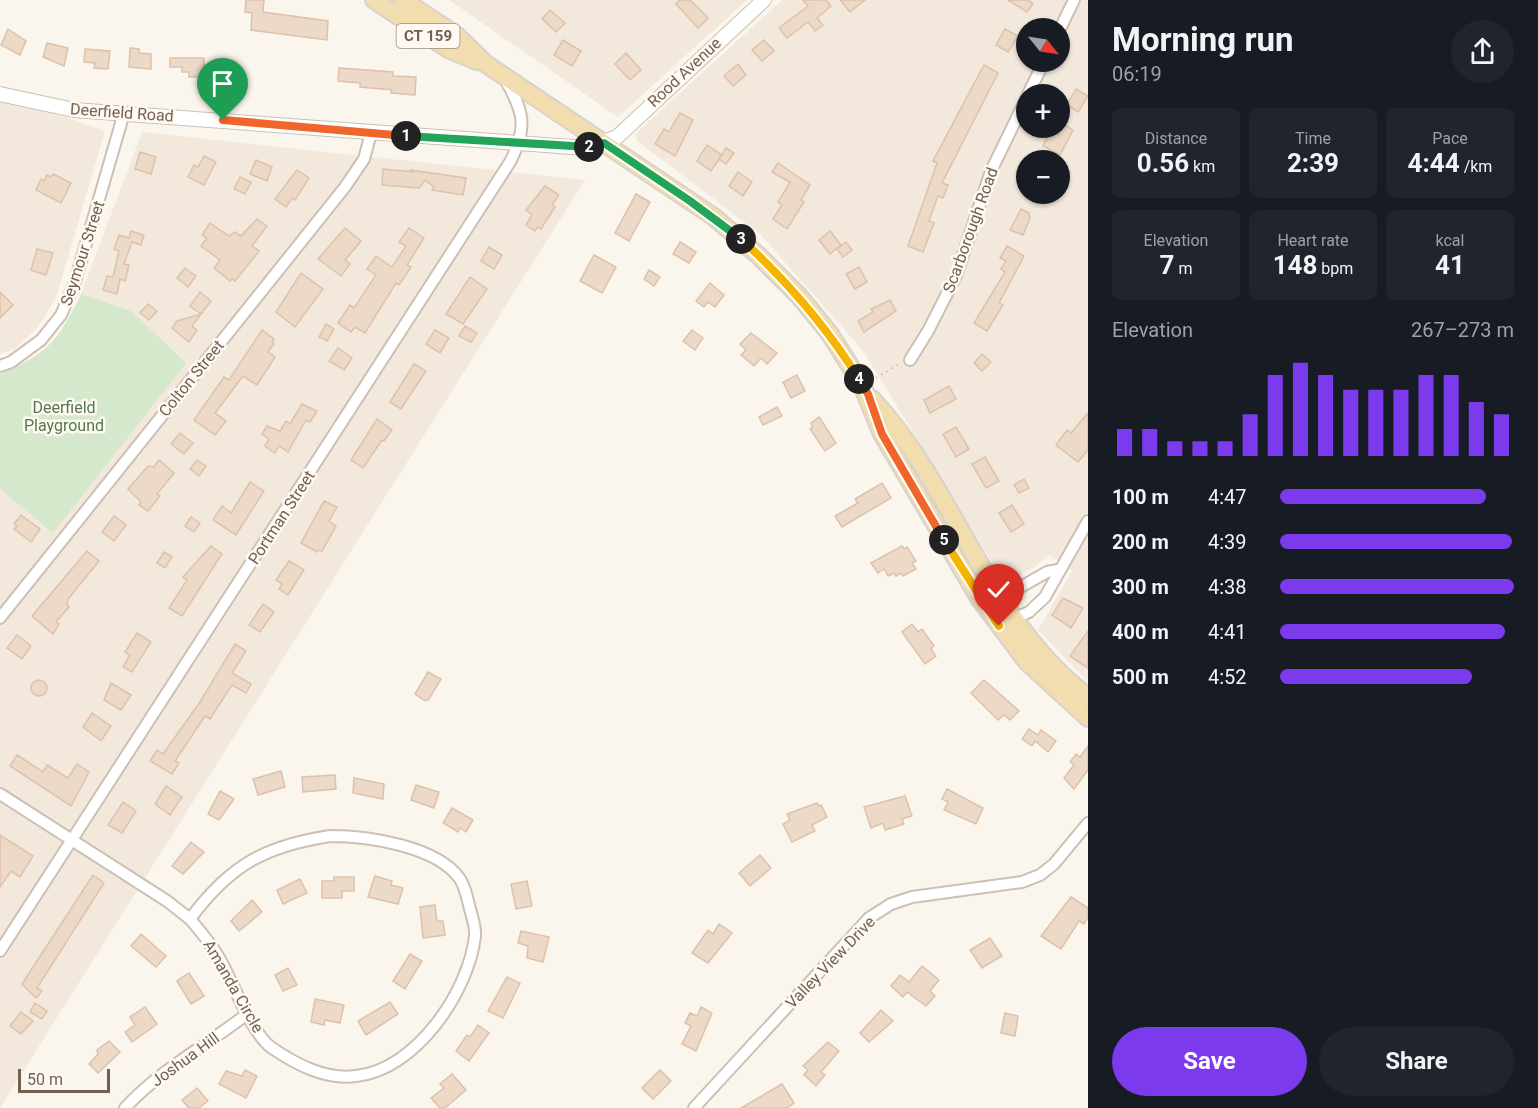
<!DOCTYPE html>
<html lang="en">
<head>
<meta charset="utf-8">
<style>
	:root { --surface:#171b24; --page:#20242c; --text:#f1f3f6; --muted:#9ea1a6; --accent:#7c3aed }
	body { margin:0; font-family:Roboto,sans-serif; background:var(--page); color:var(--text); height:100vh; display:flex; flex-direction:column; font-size:22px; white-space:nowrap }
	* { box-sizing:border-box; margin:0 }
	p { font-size:20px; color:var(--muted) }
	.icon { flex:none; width:33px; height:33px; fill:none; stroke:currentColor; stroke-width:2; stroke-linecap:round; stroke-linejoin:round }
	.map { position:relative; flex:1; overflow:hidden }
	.panel { display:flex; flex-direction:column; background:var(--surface); width:450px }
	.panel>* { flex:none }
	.needle { width:39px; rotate:120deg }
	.controls { position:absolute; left:1016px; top:18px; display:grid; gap:12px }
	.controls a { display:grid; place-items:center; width:54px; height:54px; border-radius:50%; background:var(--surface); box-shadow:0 2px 4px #0004; font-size:30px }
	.scale { position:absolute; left:18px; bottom:15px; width:92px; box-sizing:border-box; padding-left:6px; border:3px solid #746052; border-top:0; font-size:16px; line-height:21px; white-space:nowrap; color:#746052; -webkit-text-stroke:4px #fefaf3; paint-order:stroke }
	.pin { position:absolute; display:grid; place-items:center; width:51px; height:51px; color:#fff; margin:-62px -26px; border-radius:50% 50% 50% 0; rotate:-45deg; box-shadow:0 0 6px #0007 }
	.pin .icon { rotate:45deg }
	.km { position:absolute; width:30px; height:30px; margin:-15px; border-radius:50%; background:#222; color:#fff; font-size:16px; line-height:30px; text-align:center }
	.round { display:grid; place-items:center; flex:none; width:63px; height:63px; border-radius:32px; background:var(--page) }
	.head { display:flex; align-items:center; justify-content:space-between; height:102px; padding:0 24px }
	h1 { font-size:33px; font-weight:700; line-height:45px }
	.figures { display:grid; grid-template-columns:repeat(3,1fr); gap:9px; height:102px; padding:6px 24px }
	.figures div { display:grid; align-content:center; border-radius:9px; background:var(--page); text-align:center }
	.figures b { font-size:26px; font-weight:700 }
	.figures small { font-size:16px; font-weight:400 }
	.figures p { font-size:16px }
	.chart { height:168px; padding:12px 24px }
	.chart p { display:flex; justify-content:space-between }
	.chart svg { width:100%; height:108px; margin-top:6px; stroke:var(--accent); stroke-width:6 }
	.cta { display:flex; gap:12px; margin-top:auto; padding:12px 24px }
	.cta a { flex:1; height:69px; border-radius:36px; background:var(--accent); color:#fff; font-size:24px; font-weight:700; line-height:69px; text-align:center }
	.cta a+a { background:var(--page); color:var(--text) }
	ul { padding:0 24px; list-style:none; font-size:20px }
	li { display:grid; grid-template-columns:96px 72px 1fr; align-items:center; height:45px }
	li i { height:15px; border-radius:8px; background:var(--accent) }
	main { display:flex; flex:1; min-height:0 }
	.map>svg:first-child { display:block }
	.residential { fill:#f2e9dc; fill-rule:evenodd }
	.green { fill:#d5e8cc }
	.building { fill:#edd9c7; stroke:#dec1aa; stroke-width:1.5 }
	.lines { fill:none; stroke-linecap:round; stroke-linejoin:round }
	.minor-casing { stroke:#cdc0b3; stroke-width:14 }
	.tertiary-casing { stroke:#cdc0b3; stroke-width:16 }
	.primary-casing { stroke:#d8d2cf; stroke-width:20 }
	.path { stroke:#d3bdaa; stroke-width:2; stroke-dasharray:1.5 4.5; stroke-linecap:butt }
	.minor { stroke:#fff; stroke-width:10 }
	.tertiary { stroke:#fff; stroke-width:14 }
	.primary { stroke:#f1ddae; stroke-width:16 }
	.split-1-casing { stroke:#fff; stroke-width:12 }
	.split-2-casing { stroke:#fff; stroke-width:12 }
	.split-3-casing { stroke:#fff; stroke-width:12 }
	.split-4-casing { stroke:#fff; stroke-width:12 }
	.split-5-casing { stroke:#fff; stroke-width:12 }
	.split-6-casing { stroke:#fff; stroke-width:12 }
	.split-1 { stroke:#f0652b; stroke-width:8 }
	.split-2 { stroke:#22a559; stroke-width:8 }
	.split-3 { stroke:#22a559; stroke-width:8 }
	.split-4 { stroke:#f5b400; stroke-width:8 }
	.split-5 { stroke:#f0652b; stroke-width:8 }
	.split-6 { stroke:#f5b400; stroke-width:8 }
	.labels { text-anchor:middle; stroke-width:5; stroke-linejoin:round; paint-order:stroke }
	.shield { fill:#fefaf3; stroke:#9d8e82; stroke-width:1.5 }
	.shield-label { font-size:15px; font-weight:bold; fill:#746052 }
	.street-label { font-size:16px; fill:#746052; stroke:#fefaf3 }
	.park-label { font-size:16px; fill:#54784b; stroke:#fefaf3 }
</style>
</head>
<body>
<main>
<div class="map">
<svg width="1088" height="1108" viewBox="0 0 1088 1108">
	<rect width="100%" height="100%" fill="#fbf6ed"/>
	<g class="residential">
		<path d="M449 0H747L618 117Z"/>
		<path d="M782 0H1088V682L1038 630 1072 571 1049 555 1034 568 1003 581 864 352 760 234 637 141 635 134ZM1026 28H1059V62H1026ZM1026 94H1059V128H1026ZM1026 160H1059V194H1026Z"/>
		<path d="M0 94 105 131 56 298 38 327 15 349 0 354Z"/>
		<path d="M142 132 585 180 0 1108V489L53 532 131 311 81 294Z"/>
	</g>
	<path class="green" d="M81 294 131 311 186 363 53 533 0 489V374C49 353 58 341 81 294Z"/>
	<g class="building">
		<path d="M246 0H264L263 12 328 21 327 40 251 30 252 13 245 12Z"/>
		<path d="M680 0H690L708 18 698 28 676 4Z"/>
		<path d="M803 0H826L831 6 817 18 823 25 815 31 808 22 787 38 779 28 808 6Z"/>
		<path d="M840 0H865L850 12Z"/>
		<path d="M1008 0H1028L1033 4 1027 12Z"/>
		<path d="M550 10 565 23 556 32 542 19Z"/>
		<path d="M8 29 26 41 20 55 1 45Z"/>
		<path d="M1005 29 1018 36 1008 52 996 45Z"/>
		<path d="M563 40 581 51 572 66 554 55Z"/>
		<path d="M764 40 774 51 762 61 752 50Z"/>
		<path d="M47 43 68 48 64 66 43 57Z"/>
		<path d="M130 48 139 49V53L151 54V69L129 67Z"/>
		<path d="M85 49 110 51 108 69 94 68 95 63 84 62Z"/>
		<path d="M626 53 641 70 630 80 615 64Z"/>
		<path d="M170 58H204V77H189V72H182V67H170Z"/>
		<path d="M738 64 746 75 733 86 724 76Z"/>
		<path d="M984 65 998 73 942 183 948 185 943 198 938 196 929 221 934 223 923 252 908 246 937 163 933 161Z"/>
		<path d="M339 68 393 72V76L416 77 415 95 391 93 392 90 360 87V83L338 81Z"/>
		<path d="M1076 89 1088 96 1078 112 1067 105Z"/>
		<path d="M680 113 693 120 675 156 655 144 664 129 669 132Z"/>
		<path d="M1063 124 1073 130 1060 155 1043 146 1050 131 1058 135Z"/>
		<path d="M707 145 722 155 711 171 697 161Z"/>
		<path d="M726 148 734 153 726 164 719 159Z"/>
		<path d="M140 152 156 157 151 174 135 169Z"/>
		<path d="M204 156 216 162 204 185 188 177 194 165 198 167Z"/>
		<path d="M256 160 272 167 267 181 250 174Z"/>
		<path d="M778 163 810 185 801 200 804 202 787 229 773 219 782 205 778 202 790 182 772 172Z"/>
		<path d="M383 169 414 172 410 170 466 178 463 195 432 190 434 187 425 180 419 188 382 185Z"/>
		<path d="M297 170 309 178 295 200 292 198 286 207 275 199Z"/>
		<path d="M738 172 752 182 743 196 729 186Z"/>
		<path d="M53 174 71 183 61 203 36 190 41 179 44 181 47 175 51 177Z"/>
		<path d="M240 177 251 182 245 194 234 189Z"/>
		<path d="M545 186 559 195 552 205 555 207 541 229 538 227 535 231 526 225 532 215 526 210Z"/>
		<path d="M636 194 650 202 629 241 615 233Z"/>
		<path d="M1021 209 1029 213 1030 218 1023 235 1010 230Z"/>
		<path d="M257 219 267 226 252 246 259 251 235 281 232 279 230 281 214 268 220 260 201 246 207 238 202 235 210 223 229 236 235 232 241 236Z"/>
		<path d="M345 228 361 241 345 260 350 264 341 276 318 259Z"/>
		<path d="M409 228 424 238 407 265 411 267 399 285 396 283 365 333 355 327 351 332 338 323 350 305 354 308 376 275 367 269 376 256 392 267 406 246 399 242Z"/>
		<path d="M131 231 144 235 141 245 132 242 124 264 129 265 125 281 120 279 117 294 103 290 107 276 113 277 119 251 114 249 119 235 129 238Z"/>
		<path d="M830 231 841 245 830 254 819 240Z"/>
		<path d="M680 242 696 252 689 263 673 254Z"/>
		<path d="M846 242 852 250 843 257 837 249Z"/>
		<path d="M1007 246 1024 256 999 303 1003 305 987 331 974 323 1005 272 1001 269 1006 261 1000 258Z"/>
		<path d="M489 247 502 255 494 269 481 261Z"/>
		<path d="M37 249 53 253 46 275 31 270Z"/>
		<path d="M594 255 616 267 602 293 580 281Z"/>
		<path d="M859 267 867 282 855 289 846 274Z"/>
		<path d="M185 268 196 276 188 287 177 278Z"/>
		<path d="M649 270 660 277 654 286 644 279Z"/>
		<path d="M301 273 323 289 295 327 276 312Z"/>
		<path d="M470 277 487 289 463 324 446 314Z"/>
		<path d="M710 283 724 295 715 307 708 302 704 307 696 301Z"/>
		<path d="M0 292 13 305 0 318Z"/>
		<path d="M200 292 211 301 201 314 190 306Z"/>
		<path d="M890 300 896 311 864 332 858 321 873 312 871 309Z"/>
		<path d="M148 304 157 311 149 320 140 313Z"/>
		<path d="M201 314 192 326 197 330 189 342 172 328 177 321Z"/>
		<path d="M326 324 334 329 327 341 319 337Z"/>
		<path d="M465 326 477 333 471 342 459 336Z"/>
		<path d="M262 330 274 339 272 342 274 344 268 352 275 357 257 385 243 376 215 413 226 421 215 435 194 420 224 377 229 380Z"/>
		<path d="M435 330 449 338 440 353 426 344Z"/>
		<path d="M692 330 703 338 695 350 683 341Z"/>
		<path d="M751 333 777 353 767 364 761 358 754 366 741 355 746 350 740 344Z"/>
		<path d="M338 348 352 358 344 370 329 361Z"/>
		<path d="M982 354 991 362 982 371 974 363Z"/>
		<path d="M414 364 426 371 401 409 390 402Z"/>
		<path d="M797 375 805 391 791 398 783 382Z"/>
		<path d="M949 386 956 399 930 413 924 400Z"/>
		<path d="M302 404 317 411 310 422 306 420 288 452 279 446 275 453 265 446 269 439 262 434 267 426 280 431 286 421 290 424Z"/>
		<path d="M777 407 782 416 763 425 759 417Z"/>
		<path d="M1088 413V450L1078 462 1056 445 1067 430 1071 433Z"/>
		<path d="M819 417 836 443 825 451 810 429 813 427 811 423Z"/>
		<path d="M377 419 392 430 384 441 382 440 363 468 351 460Z"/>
		<path d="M956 427 969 449 956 457 943 434Z"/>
		<path d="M180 433 193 443 184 454 171 444Z"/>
		<path d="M985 457 999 481 986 488 972 464Z"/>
		<path d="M159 460 174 473 157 494 160 496 148 511 139 505 141 502 128 489 148 466 154 467Z"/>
		<path d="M197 460 206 466 199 476 190 469Z"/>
		<path d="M1024 479 1029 488 1019 493 1014 485Z"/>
		<path d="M250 482 264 491 236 535 213 520 222 506 231 513Z"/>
		<path d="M882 483 891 498 842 527 835 516 858 503 855 499Z"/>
		<path d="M324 501 337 507 329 521 336 526 322 551 319 550 317 552 301 543Z"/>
		<path d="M1012 505 1024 524 1011 532 999 513Z"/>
		<path d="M21 515 40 529 31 542 14 529 17 526 14 524Z"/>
		<path d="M114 516 126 525 114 541 102 532Z"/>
		<path d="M191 517 200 523 194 532 185 526Z"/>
		<path d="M211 546 222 554 182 616 169 608 187 580 183 577Z"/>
		<path d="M902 546 904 549 907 547 916 561 912 563 916 569 903 576 901 573 896 576 894 573 888 576 884 569 878 573 871 563Z"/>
		<path d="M87 551 99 561 68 599 67 605 69 607 56 622 59 624 53 634 32 616Z"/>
		<path d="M164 552 172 557 165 568 157 563Z"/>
		<path d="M289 561 304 570 288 595 279 589 282 584 276 580Z"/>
		<path d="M1063 598 1083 608 1071 628 1052 615Z"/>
		<path d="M263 604 274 612 260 632 249 625Z"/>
		<path d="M912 624 918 632 922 629 934 646 931 649 936 656 925 664 902 632Z"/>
		<path d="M1088 631V668L1070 656Z"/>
		<path d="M137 633 151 642 132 672 123 667 130 655 125 652Z"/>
		<path d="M17 635 31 646 22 659 7 648Z"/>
		<path d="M235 644 246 651 232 673 251 684 246 693 232 685 210 719 205 716 175 761 179 763 172 774 150 761 157 750 163 754 200 702Z"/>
		<path d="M428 672 441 679 429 699 425 701 415 694Z"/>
		<path d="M984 680 1019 711 1010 720 1004 715 998 720 971 693Z"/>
		<circle cx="39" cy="688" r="8"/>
		<path d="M111 683 131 695 121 710 104 700Z"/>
		<path d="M92 713 111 726 101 741 83 727Z"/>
		<path d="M1029 729 1038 735 1041 730 1056 741 1048 752 1035 741 1032 746 1022 739Z"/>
		<path d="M1088 746V770L1074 789 1064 778 1074 765 1070 762 1076 754 1080 757Z"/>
		<path d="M17 755 43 772 47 765 68 778 77 764 89 772 71 806 10 766Z"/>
		<path d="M281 771 285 787 258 795 253 779Z"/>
		<path d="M335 775 336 789 303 792 302 777Z"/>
		<path d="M354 778 384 784 383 799 353 793Z"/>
		<path d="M416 785 439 792 434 808 411 800Z"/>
		<path d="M166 786 182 797 170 815 155 804Z"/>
		<path d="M947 789 983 808 976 824 944 810 948 802 942 799Z"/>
		<path d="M220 791 234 799 219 820 208 814Z"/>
		<path d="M905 796 912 816 902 819 904 824 885 830 883 823 871 828 864 807Z"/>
		<path d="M123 802 136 811 122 833 108 825Z"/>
		<path d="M817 803 819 806 821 805 827 817 812 825 815 831 792 842 783 824 790 820 787 814Z"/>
		<path d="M452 808 473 820 466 832 460 828 458 832 443 823Z"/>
		<path d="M0 835 33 856 20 877 11 871 0 887Z"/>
		<path d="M191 842 204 852 183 874 172 866Z"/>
		<path d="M760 855 771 868 750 886 739 873Z"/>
		<path d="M93 875 104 883 37 988 42 991 36 998 22 984Z"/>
		<path d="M375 876 392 881 391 885 403 888 398 904 368 897Z"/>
		<path d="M334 877H354V891H342V898H322V881H334Z"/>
		<path d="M300 879 307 893 283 904 277 890Z"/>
		<path d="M527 881 532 906 516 909 511 884Z"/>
		<path d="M1071 897 1088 908V917L1084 924 1079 921 1061 949 1041 936Z"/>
		<path d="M252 900 262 912 239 931 231 921Z"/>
		<path d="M435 905 437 921H443L445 935 423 938 420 907Z"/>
		<path d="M719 924 732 933 708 963 692 953 708 930 713 934Z"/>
		<path d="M521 931 549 937 543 962 527 958 528 946 518 943Z"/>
		<path d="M141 934 166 956 156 967 131 946Z"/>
		<path d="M990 938 1002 956 982 968 970 950Z"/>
		<path d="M410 954 422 961 405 989 393 981Z"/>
		<path d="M922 966 939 980 930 991 935 996 926 1006 907 992 903 997 891 986 900 975 909 982Z"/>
		<path d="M288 968 297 985 283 991 275 975Z"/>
		<path d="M189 973 204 996 191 1004 177 981Z"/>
		<path d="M507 977 520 983 503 1018 488 1011Z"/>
		<path d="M315 999 344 1005 340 1023 325 1020 324 1025 311 1022Z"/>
		<path d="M390 1002 398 1014 366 1035 358 1021Z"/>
		<path d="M35 1003 47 1011 42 1019 30 1012Z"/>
		<path d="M145 1007 157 1024 132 1042 125 1032 135 1025 130 1017Z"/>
		<path d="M701 1007 712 1013 696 1051 682 1044 691 1026 685 1023 690 1013 697 1016Z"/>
		<path d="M881 1010 893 1021 869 1042 860 1033Z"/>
		<path d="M21 1012 33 1021 21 1034 10 1026Z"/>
		<path d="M1005 1013 1018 1016 1015 1036 1001 1033Z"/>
		<path d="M478 1025 489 1033 469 1061 456 1051 467 1035 470 1037Z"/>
		<path d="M109 1041 120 1052 98 1073 89 1064 98 1054 97 1050Z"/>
		<path d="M828 1042 839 1051 821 1072 825 1075 816 1086 804 1075 808 1070 803 1066Z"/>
		<path d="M245 1070 257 1076 246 1098 219 1084 226 1071 242 1076Z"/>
		<path d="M660 1070 671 1081 653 1099 642 1088Z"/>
		<path d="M452 1074 466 1090 445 1108H440L431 1098 444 1088 440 1084Z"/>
		<path d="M782 1084 794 1103 787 1108H741Z"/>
		<path d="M197 1088 208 1101 199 1108H189L182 1100Z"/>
	</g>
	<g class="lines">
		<defs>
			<g id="minor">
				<path d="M1059 31 1074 0"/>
				<path d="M1028 94 1044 62"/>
				<path d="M910 360 928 331 956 276 991 171 1026 99"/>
				<path d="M0 366 11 362 41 340 61 315 74 285 124 113"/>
				<path d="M979 598 1012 592 1047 572 1058 570"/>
				<path d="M0 618 345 187 364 159 371 133"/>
				<path d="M1011 620 1029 612 1045 597 1088 521"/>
				<path d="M0 794 167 901 190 919"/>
				<path d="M330 836C368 836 437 846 460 879 465 887 467 896 469 905 471 914 476 926 475 936 469 991 416 1070 356 1076 326 1080 297 1065 272 1048 252 1034 234 985 222 963 213 946 202 933 190 919 230 865 265 846 330 836Z"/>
				<path d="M0 951 510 162C528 127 524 112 505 79"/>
				<path d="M125 1108C160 1070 207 1045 247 1014"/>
				<path d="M694 1108 869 918 891 904 912 897 1022 882 1040 875 1054 864 1088 823"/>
			</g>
			<path id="tertiary" d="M0 94 74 110 586 148 617 137 764 0"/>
			<g id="primary">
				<path d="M374 0 448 49 477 61"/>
				<path d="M403 0 456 35 486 64 714 217 759 256 800 297 830 334 862 385 882 434 979 598 1027 662 1088 718"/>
				<path d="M872 399C956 489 987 621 1088 697"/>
			</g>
		</defs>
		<use href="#minor" class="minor-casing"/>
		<use href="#tertiary" class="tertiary-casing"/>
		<use href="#primary" class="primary-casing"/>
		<path class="path" d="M876 378 899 364"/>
		<use href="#minor" class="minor"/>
		<use href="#tertiary" class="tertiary"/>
		<use href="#primary" class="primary"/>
	</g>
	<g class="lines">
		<defs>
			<path id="split-1" d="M223 120 406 136"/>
			<path id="split-2" d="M406 136 589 147"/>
			<path id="split-3" d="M589 147 604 143 690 201 741 239"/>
			<path id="split-4" d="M741 239C787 281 826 326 859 379"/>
			<path id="split-5" d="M859 379 868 394 882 434 944 540"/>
			<path id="split-6" d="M944 540 999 626"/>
		</defs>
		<use href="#split-1" class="split-1-casing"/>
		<use href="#split-2" class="split-2-casing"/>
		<use href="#split-3" class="split-3-casing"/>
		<use href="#split-4" class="split-4-casing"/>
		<use href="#split-5" class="split-5-casing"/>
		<use href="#split-6" class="split-6-casing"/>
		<use href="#split-1" class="split-1"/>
		<use href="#split-2" class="split-2"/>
		<use href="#split-3" class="split-3"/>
		<use href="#split-4" class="split-4"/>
		<use href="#split-5" class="split-5"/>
		<use href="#split-6" class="split-6"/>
	</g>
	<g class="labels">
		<rect class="shield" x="396.5" y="24" width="63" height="24" rx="4.5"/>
		<g class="shield-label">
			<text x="428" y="41">CT 159</text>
		</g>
		<g class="street-label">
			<text transform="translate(684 72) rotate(-43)" y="6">Rood Avenue</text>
			<text transform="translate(122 112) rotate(4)" y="6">Deerfield Road</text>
			<text transform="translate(970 230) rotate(-70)" y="6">Scarborough Road</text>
			<text transform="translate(82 253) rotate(-72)" y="6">Seymour Street</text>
			<text transform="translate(191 378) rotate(-51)" y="6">Colton Street</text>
			<text transform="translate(281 517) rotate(-57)" y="6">Portman Street</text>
			<text transform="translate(830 962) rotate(-46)" y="6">Valley View Drive</text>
			<text transform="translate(234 986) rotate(60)" y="6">Amanda Circle</text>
			<text transform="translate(185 1059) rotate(-36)" y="6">Joshua Hill</text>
		</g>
		<g class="park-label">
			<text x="64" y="413">Deerfield<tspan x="64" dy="18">Playground</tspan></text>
		</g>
	</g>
</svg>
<div class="controls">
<a><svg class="needle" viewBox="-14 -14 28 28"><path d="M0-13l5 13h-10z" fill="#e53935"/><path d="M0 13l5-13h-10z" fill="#9ea1a6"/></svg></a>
<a>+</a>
<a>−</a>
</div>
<div class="scale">50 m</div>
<div class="pin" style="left:223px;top:120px;background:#1e9e55"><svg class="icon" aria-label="arrive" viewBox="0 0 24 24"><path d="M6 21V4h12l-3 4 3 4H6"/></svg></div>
<div class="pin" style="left:999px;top:626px;background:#d93025"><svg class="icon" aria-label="check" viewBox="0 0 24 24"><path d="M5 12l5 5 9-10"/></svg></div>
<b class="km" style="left:406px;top:136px">1</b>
<b class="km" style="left:589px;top:147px">2</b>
<b class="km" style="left:741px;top:239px">3</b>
<b class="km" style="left:859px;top:379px">4</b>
<b class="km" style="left:944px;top:540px">5</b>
</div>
<section class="panel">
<div class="head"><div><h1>Morning run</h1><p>06:19</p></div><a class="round"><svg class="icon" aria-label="share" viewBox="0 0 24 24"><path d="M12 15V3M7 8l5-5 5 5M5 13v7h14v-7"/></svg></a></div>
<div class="figures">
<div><p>Distance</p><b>0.56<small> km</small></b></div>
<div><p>Time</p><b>2:39</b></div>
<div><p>Pace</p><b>4:44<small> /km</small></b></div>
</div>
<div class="figures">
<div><p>Elevation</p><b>7<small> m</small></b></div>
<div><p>Heart rate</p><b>148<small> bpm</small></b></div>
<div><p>kcal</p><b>41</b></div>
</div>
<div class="chart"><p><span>Elevation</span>267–273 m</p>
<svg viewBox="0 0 160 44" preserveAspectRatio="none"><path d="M5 44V33M15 44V33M25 44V38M35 44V38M45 44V38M55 44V27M65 44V11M75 44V6M85 44V11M95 44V17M105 44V17M115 44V17M125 44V11M135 44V11M145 44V22M155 44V27"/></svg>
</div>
<ul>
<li><b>100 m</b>4:47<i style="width:88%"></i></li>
<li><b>200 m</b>4:39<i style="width:99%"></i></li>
<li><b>300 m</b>4:38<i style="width:100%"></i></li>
<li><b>400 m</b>4:41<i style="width:96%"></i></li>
<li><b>500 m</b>4:52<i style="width:82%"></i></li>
</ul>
<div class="cta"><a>Save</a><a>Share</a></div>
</section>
</main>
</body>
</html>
